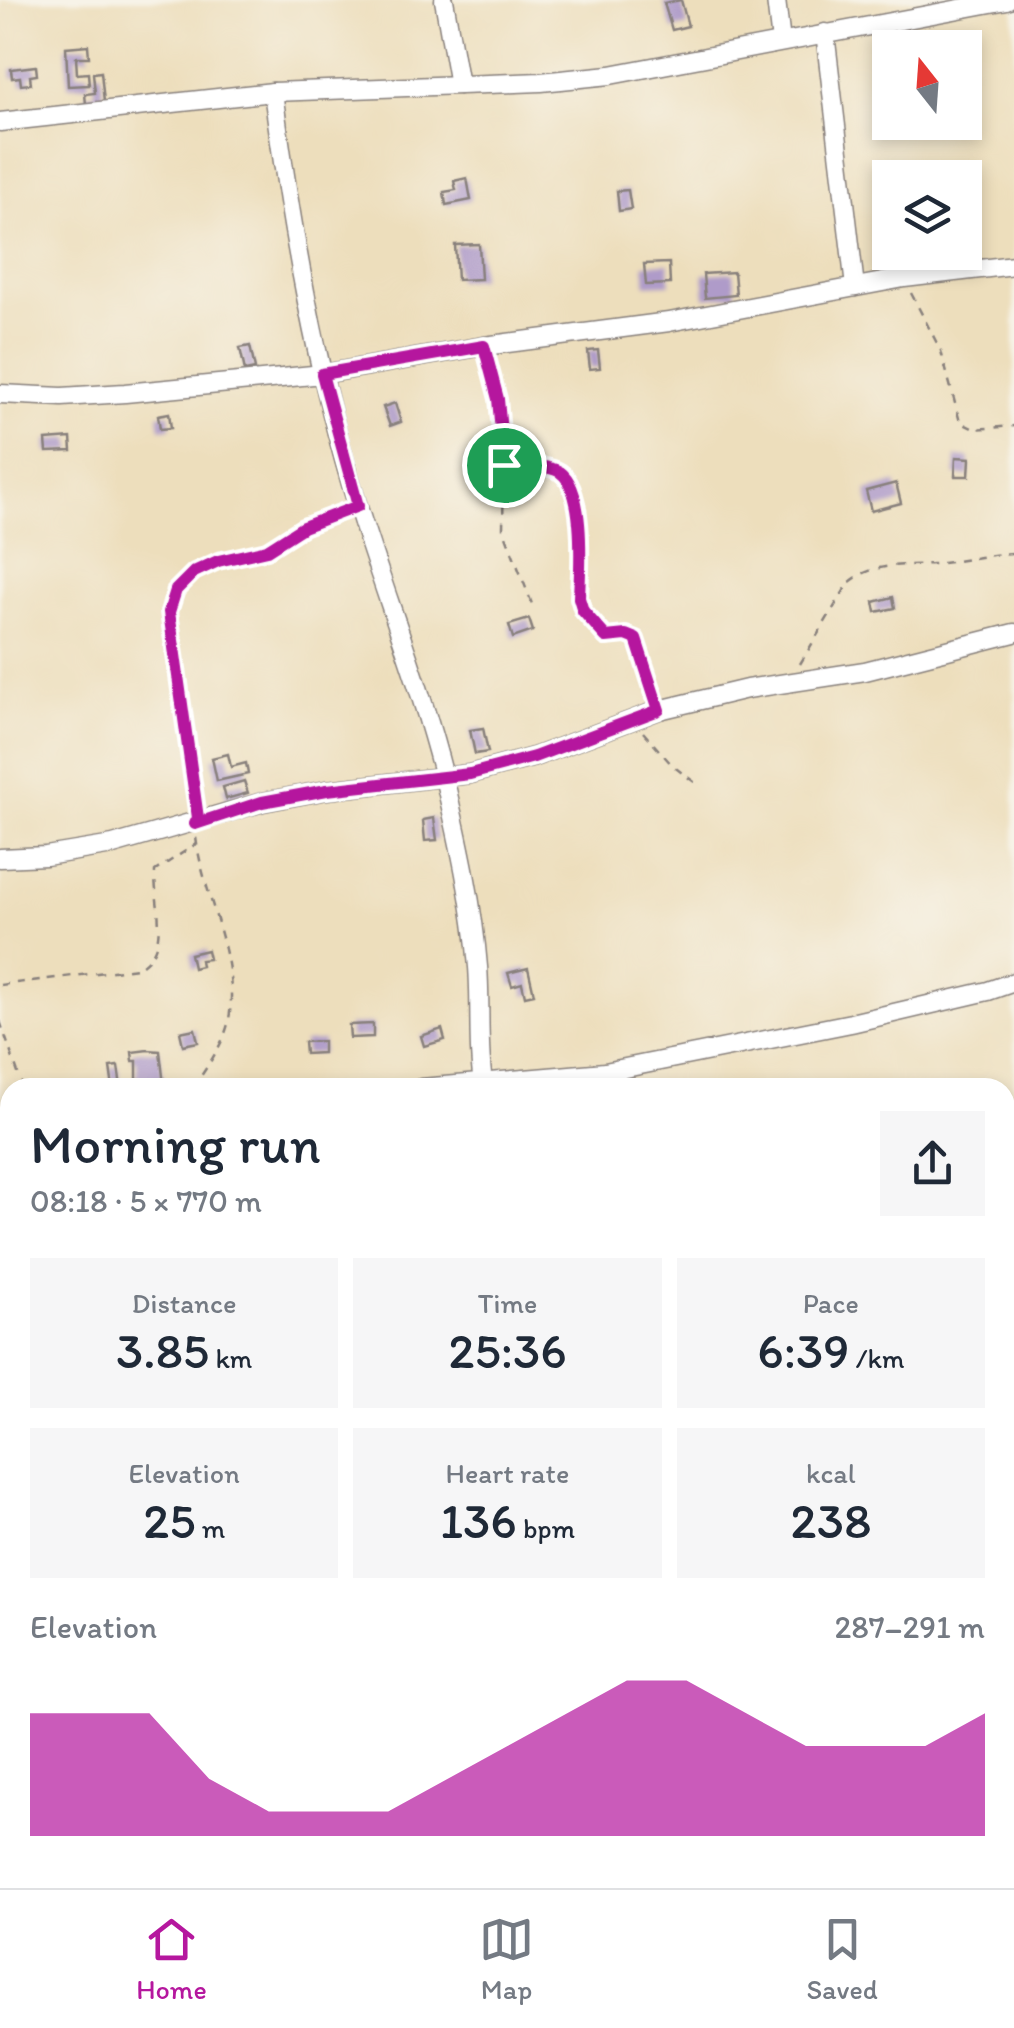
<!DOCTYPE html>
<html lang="en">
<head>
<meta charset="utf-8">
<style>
	:root { --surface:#fff; --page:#f6f6f7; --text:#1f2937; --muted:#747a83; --line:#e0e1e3; --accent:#b5179e }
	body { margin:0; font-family:Itim,sans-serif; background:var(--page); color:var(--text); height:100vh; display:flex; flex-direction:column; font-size:38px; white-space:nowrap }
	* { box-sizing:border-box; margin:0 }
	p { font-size:32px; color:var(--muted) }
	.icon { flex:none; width:55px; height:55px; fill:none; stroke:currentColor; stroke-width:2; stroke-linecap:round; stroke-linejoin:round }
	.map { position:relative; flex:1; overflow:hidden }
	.details { position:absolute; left:0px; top:1078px; width:1015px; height:812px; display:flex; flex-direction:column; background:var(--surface); border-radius:30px 30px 0 0; box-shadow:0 5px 15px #0003 }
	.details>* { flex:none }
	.needle { width:65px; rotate:343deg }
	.controls { position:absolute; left:872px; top:30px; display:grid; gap:20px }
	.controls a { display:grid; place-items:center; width:110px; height:110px; border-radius:0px; background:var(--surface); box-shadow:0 5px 15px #0003; font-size:50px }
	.pin { position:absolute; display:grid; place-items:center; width:85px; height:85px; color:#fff; margin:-42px; border:5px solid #fff; border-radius:50%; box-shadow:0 2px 10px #0007 }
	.round { display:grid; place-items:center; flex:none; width:105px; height:105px; border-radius:0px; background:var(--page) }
	.headline { display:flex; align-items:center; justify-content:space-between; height:170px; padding:0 30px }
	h1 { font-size:55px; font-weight:600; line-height:75px }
	.metrics { display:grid; grid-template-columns:repeat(3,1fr); gap:15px; height:170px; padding:10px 30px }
	.metrics div { display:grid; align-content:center; border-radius:0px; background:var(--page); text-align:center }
	.metrics b { font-size:50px; font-weight:600 }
	.metrics small { font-size:28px; font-weight:400 }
	.metrics p { font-size:28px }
	.chart { height:280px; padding:20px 30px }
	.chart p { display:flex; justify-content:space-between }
	.chart svg { width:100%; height:180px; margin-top:10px; fill:var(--accent); opacity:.7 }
	.tab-bar { display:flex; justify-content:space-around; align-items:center; height:140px; border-top:2px solid var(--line); background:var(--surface); font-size:28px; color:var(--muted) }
	.tab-bar a { display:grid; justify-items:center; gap:5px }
	.tab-bar .selected { color:var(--accent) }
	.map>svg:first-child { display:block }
	.building { fill:#af9bc9 }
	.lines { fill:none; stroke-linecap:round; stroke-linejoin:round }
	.minor-casing { stroke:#88807c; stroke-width:21 }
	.path { stroke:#88807c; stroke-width:2.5; stroke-dasharray:8 8; stroke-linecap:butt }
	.minor { stroke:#fff; stroke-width:18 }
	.route-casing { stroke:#fff; stroke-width:20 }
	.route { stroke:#b5179e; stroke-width:12 }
</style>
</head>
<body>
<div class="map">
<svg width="1014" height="1888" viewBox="0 0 1014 1888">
	<rect width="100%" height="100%" fill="#f7f3e8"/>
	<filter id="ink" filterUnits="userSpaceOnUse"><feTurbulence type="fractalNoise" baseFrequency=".01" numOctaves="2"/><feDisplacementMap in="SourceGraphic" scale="20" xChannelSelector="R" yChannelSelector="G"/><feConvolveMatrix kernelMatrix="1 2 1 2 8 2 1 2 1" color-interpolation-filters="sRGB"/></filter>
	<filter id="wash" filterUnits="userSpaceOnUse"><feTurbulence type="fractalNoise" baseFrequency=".0048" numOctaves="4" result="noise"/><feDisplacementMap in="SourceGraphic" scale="40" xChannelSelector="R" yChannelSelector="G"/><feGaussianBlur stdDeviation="2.25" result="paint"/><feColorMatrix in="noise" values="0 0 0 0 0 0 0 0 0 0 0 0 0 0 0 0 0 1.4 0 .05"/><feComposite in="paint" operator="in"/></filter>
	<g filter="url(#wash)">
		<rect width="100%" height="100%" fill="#eddebc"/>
		<g id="blocks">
			<g class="building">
				<path d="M681 0 688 26 672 30 664 3Z"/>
				<path d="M88 45 89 57H76L77 74 88 73 89 85 68 86 66 47Z"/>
				<path d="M36 66 37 75 30 76 31 84 21 85 20 77 12 78 11 69Z"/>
				<path d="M101 72 104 102 86 104 85 94 95 93 93 73Z"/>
				<path d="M467 178 471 200 446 205 444 192 456 190 454 181Z"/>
				<path d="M628 190 631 209 619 211 617 191Z"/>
				<path d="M479 244 481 279 457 280 455 245Z"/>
				<path d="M669 263 670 284 646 285 644 264Z"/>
				<path d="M734 272 736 295 705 298 703 274Z"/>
				<path d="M250 346 255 369 245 371 240 348Z"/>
				<path d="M598 350 600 368 590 369 588 351Z"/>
				<path d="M395 403 401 422 390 426 383 407Z"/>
				<path d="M169 413 171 428 160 429 158 415Z"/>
				<path d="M71 438 72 451 47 452 46 440Z"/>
				<path d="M956 457 970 458 969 476H955Z"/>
				<path d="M896 483 901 503 871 511 866 491Z"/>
				<path d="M893 597 895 608 876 612 874 602Z"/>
				<path d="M529 619 533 631 513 638 509 625Z"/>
				<path d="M483 728 488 752 475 754 470 730Z"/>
				<path d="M228 754 231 767 246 763 248 774 217 781 212 758Z"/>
				<path d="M244 781 248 793 226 799 223 787Z"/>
				<path d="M434 818 437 840 425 841 423 820Z"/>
				<path d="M207 950 209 959 200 960 201 966 193 968 190 954Z"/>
				<path d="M528 968 534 994 525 996 522 983 512 986 508 973Z"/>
				<path d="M373 1024V1037L350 1038 349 1025Z"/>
				<path d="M195 1029 198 1042 183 1045 180 1032Z"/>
				<path d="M442 1029 445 1040 424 1046 421 1036Z"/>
				<path d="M323 1041V1053L305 1054 304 1042Z"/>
				<path d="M148 1050 160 1051 164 1085 141 1088 140 1079H137V1061H133L132 1052Z"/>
				<path d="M118 1066 121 1087 113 1088 110 1067Z"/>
			</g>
		</g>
	</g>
	<g filter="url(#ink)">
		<use href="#blocks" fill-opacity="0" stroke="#88807c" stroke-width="2.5"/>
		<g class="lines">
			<defs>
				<g id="minor">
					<path d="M444 0 459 85"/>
					<path d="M776 0 781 42"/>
					<path d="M825 33 855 287"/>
					<path d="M273 92C292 233 316 371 358 507 386 598 422 688 445 781 459 842 473 904 478 967 481 1003 477 1054 484 1088"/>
					<path d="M0 122 273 92 541 82 610 75 1007 0"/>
					<path d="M0 394 62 397 125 393 323 374 484 346 669 322 904 278 1014 265"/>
					<path d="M0 858 46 856 113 845 263 802 327 790 470 774 534 757 659 710 747 689 865 671 1014 633"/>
					<path d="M421 1088 605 1072 851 1023 988 991 1014 982"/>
					<path d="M0 1138 10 1136"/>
					<path d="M1005 1186 1014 1184"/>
					<path d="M0 1433 10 1431"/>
					<path d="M1005 1511 1014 1509"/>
					<path d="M0 1714 10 1713"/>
					<path d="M1005 1818 1014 1817"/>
					<path d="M0 1837 10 1838"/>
					<path d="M378 1880 388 1888"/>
					<path d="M525 1888 527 1880"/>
					<path d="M598 1888 662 1880"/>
				</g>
			</defs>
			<use href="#minor" class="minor-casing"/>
			<g class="path">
				<path d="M911 293 941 351 960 422 974 429 1014 426"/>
				<path d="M489 362 498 399 504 465 503 528 532 604"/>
				<path d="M504 465C519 466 548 464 560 472 585 489 580 570 579 598L583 611 605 637 626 635 635 639 653 693"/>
				<path d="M800 664 848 584C871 562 904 566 933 564 960 562 987 554 1014 553"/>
				<path d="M643 732 673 766 697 784"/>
				<path d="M196 805 169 613C183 550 226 570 267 550 278 545 288 536 300 529 313 521 329 517 343 512"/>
				<path d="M0 985 137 968C172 950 154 902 155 871L196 844"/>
				<path d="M0 1021 23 1088"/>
				<path d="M193 1088C206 1068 225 1043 229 1019 240 958 203 897 196 837"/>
				<path d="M688 1888V1880"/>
			</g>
			<use href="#minor" class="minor"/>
		</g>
	</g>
	<g class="lines" filter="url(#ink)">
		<defs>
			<path id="route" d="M484 346 498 399 504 465C519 466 547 464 560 472 586 490 580 570 579 598L583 611 606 637 626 635 636 639 659 710 534 757 470 774 327 790 262 802 195 824 198 818 169 612 176 590 194 572 218 561 267 550 303 527 358 506 322 374Z"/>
		</defs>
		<use href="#route" class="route-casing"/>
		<use href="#route" class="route"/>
	</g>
</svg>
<div class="controls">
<a><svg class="needle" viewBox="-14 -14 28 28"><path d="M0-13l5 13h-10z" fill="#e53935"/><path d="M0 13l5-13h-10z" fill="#747a83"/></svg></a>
<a><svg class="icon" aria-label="layers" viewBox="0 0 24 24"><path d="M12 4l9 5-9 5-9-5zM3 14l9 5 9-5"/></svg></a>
</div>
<div class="pin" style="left:504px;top:465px;background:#1e9e55"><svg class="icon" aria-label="arrive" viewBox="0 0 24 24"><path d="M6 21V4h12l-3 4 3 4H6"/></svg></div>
<section class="details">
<div class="headline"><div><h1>Morning run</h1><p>08:18 · 5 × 770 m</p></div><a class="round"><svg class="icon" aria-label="share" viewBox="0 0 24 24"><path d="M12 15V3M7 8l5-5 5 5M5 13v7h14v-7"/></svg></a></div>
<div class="metrics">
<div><p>Distance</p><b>3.85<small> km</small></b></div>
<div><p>Time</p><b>25:36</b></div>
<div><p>Pace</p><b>6:39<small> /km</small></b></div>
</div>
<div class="metrics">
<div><p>Elevation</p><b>25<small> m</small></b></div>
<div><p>Heart rate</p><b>136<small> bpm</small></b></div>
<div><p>kcal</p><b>238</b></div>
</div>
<div class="chart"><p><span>Elevation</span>287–291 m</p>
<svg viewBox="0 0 160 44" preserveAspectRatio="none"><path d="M0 44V14L10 14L20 14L30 30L40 38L50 38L60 38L70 30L80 22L90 14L100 6L110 6L120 14L130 22L140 22L150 22L160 14V44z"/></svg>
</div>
</section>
</div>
<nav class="tab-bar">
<a class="selected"><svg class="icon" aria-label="home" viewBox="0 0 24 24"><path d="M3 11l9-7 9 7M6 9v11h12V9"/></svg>Home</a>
<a><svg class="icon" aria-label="map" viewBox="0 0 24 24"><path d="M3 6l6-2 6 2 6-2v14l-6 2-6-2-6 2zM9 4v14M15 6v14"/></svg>Map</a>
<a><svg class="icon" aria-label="saved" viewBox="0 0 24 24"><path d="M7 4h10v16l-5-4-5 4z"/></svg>Saved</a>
</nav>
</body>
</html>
